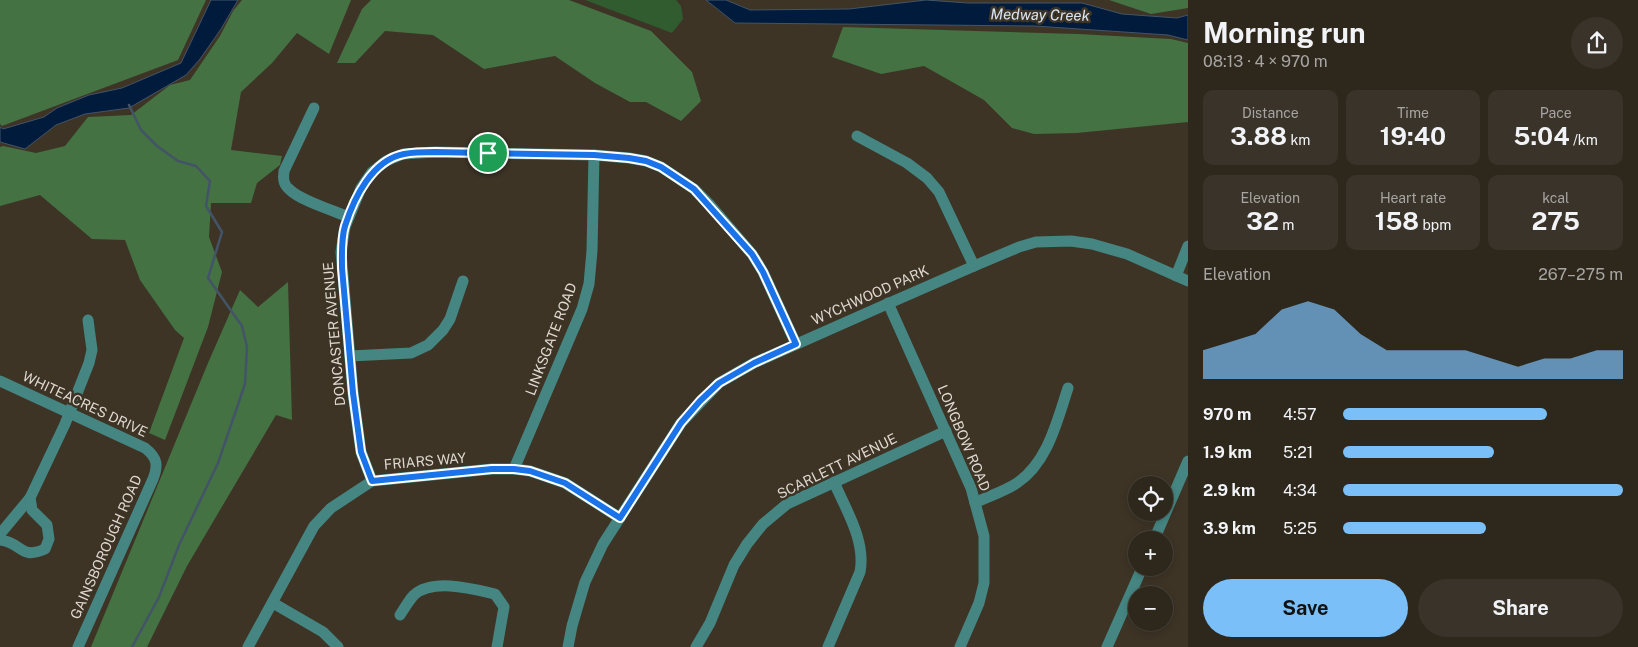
<!DOCTYPE html>
<html lang="en">
<head>
<meta charset="utf-8">
<style>
	:root { --surface:#2e271c; --page:#3a3329; --text:#f1f3f6; --muted:#a7a5a3; --line:#49443b; --accent:#7abff8 }
	body { margin:0; font-family:"Public Sans",sans-serif; background:var(--page); color:var(--text); height:100vh; display:flex; flex-direction:column; font-size:19px; white-space:nowrap }
	* { box-sizing:border-box; margin:0 }
	p { font-size:16px; color:var(--muted) }
	.icon { flex:none; width:28px; height:28px; fill:none; stroke:currentColor; stroke-width:2; stroke-linecap:round; stroke-linejoin:round }
	.map { position:relative; flex:1; overflow:hidden }
	.panel { display:flex; flex-direction:column; background:var(--surface); width:450px }
	.panel>* { flex:none }
	.tools { position:absolute; left:1128px; top:476px; display:grid; gap:10px }
	.tools a { display:grid; place-items:center; width:45px; height:45px; border-radius:50%; background:var(--surface); box-shadow:0 2px 8px #0003,0 0 0 1px var(--line); font-size:25px }
	.pin { position:absolute; display:grid; place-items:center; width:42px; height:42px; color:#fff; margin:-21px; border:2px solid #fff; border-radius:50%; box-shadow:0 1px 5px #0007 }
	.round { display:grid; place-items:center; flex:none; width:52px; height:52px; border-radius:26px; background:var(--page) }
	.overview { display:flex; align-items:center; justify-content:space-between; height:85px; padding:0 15px }
	h1 { font-size:28px; font-weight:700; line-height:38px }
	.metrics { display:grid; grid-template-columns:repeat(3,1fr); gap:8px; height:85px; padding:5px 15px }
	.metrics div { display:grid; align-content:center; border-radius:10px; background:var(--page); text-align:center }
	.metrics b { font-size:25px; font-weight:700 }
	.metrics small { font-size:14px; font-weight:400 }
	.metrics p { font-size:14px }
	.chart { height:140px; padding:10px 15px }
	.chart p { display:flex; justify-content:space-between }
	.chart svg { width:100%; height:90px; margin-top:5px; fill:var(--accent); opacity:.7 }
	.cta { display:flex; gap:10px; margin-top:auto; padding:10px 15px }
	.cta a { flex:1; height:58px; border-radius:30px; background:var(--accent); color:#111; font-size:20px; font-weight:700; line-height:58px; text-align:center }
	.cta a+a { background:var(--page); color:var(--text) }
	ul { padding:0 15px; list-style:none; font-size:16px }
	li { display:grid; grid-template-columns:80px 60px 1fr; align-items:center; height:38px }
	li i { height:12px; border-radius:6px; background:var(--accent) }
	main { display:flex; flex:1; min-height:0 }
	.map>svg:first-child { display:block }
	.green { fill:#305c2f }
	.forest { fill:#447243 }
	.water { fill:#001b3c; stroke:#435468 }
	.lines { fill:none; stroke-linecap:round; stroke-linejoin:round }
	.stream { stroke:#435468; stroke-width:2.5 }
	.minor { stroke:#458683; stroke-width:11 }
	.route-casing { stroke:#fff; stroke-width:10 }
	.route { stroke:#1a73e8; stroke-width:6 }
	.labels { text-anchor:middle; stroke-width:5; stroke-linejoin:round; paint-order:stroke }
	.street-label { font-size:14px; fill:#ded8cf; stroke:#3d3426 }
	.water-label { font-size:15px; font-style:italic; fill:#d8e4f3; stroke:#3d3426 }
</style>
</head>
<body>
<main>
<div class="map">
<svg width="1188" height="647" viewBox="0 0 1188 647">
	<rect width="100%" height="100%" fill="#3d3426"/>
	<path class="green" d="M585 0H676L681 6 683 19 672 33Z"/>
	<g class="forest">
		<path d="M0 0H206L178 60 2 126 0 124Z"/>
		<path d="M242 0H351L329 54 297 33 272 63 241 92 231 150 282 156 280 165 257 183 251 203H211L209 237 222 272 208 327 165 440 149 433 184 338 175 330 140 280 125 240 92 239 40 195 0 206V147L3 146 36 153 65 146 88 117 131 115 170 85 190 80 220 36 233 11Z"/>
		<path d="M371 0H569L651 31 692 72 701 101 681 121 646 102H630L595 83 555 56 484 69 433 35 385 31 355 63H337L362 9Z"/>
		<path d="M1109 0H1188V8L1151 14Z"/>
		<path d="M843 27 1078 34 1171 39 1188 43V122L1077 133 1034 134 1012 128 984 100 924 66 881 74 832 57Z"/>
		<path d="M288 282 292 420 276 415 187 566 147 647H91L208 363 240 290 258 307Z"/>
	</g>
	<g class="water">
		<path d="M211 0H238L221 29 200 59 186 75 129 108 85 114 56 125 25 149 0 142V127L3 129 44 117 57 108 89 95 122 88 181 63Z"/>
		<path d="M706 0H726L750 10 849 9 926 0 968 3H1082L1122 14 1177 18 1188 15V40L1168 35 1035 26 735 23Z"/>
	</g>
	<g class="lines">
		<path class="stream" d="M129 105 141 130 157 146 178 161 196 166 210 181 206 206 222 232 208 278 242 326 247 347 245 384 218 463 179 545 159 597 132 647"/>
		<g class="minor">
			<path d="M314 108 284 171C283 178 283 184 289 189 299 200 334 211 349 217"/>
			<path d="M857 136 907 163 927 178 939 192 974 266"/>
			<path d="M1176 276 1188 246"/>
			<path d="M888 303 971 488 984 536V583L979 603 960 647"/>
			<path d="M350 356 411 353 428 345 443 330 450 319 463 281"/>
			<path d="M0 381 145 448C158 458 158 466 153 479L78 647"/>
			<path d="M514 469 582 309 589 284 592 251 594 155"/>
			<path d="M372 481 361 452 353 393 341 252 345 227 361 188 372 172 386 161 403 154 435 152 594 155 629 158 646 161 661 167 694 189 710 205 752 254 763 272 796 344"/>
			<path d="M975 503C989 496 1005 491 1017 483 1048 462 1057 421 1068 388"/>
			<path d="M0 534 30 498 65 424 89 363 92 350 88 320"/>
			<path d="M0 540C23 543 20 560 45 549L49 539 47 525 32 510 30 498"/>
			<path d="M1154 540 1188 461"/>
			<path d="M273 603 323 632 338 647"/>
			<path d="M400 615C404 609 409 600 414 595 433 578 473 589 495 594L504 607 497 647"/>
			<path d="M248 647 314 526 331 508 372 481 492 469H514L530 471 565 483 620 518"/>
			<path d="M568 647 572 626 585 582 603 544 681 423 719 383 754 363 878 308 974 266 1019 247 1036 242 1071 241 1092 244 1127 254 1188 281"/>
			<path d="M696 647 710 623 734 565 747 544 763 524 787 504 946 431"/>
			<path d="M828 647 860 572C866 541 846 510 834 482"/>
			<path d="M1107 647 1142 568"/>
		</g>
	</g>
	<g class="lines">
		<defs>
			<path id="route" d="M435 152 594 155 629 158 646 161 661 167 694 189 752 254 763 272 796 344 754 363 719 383 700 401 681 423 620 518 565 483 530 471 514 469H492L372 481 361 452 353 393 342 268C342 255 341 239 345 226 354 198 372 160 404 154 414 152 425 152 435 152Z"/>
		</defs>
		<use href="#route" class="route-casing"/>
		<use href="#route" class="route"/>
	</g>
	<g class="labels">
		<g class="street-label">
			<text transform="translate(870 295) rotate(-24)" y="5">WYCHWOOD PARK</text>
			<text transform="translate(334 334) rotate(-95)" y="5">DONCASTER AVENUE</text>
			<text transform="translate(551 339) rotate(-69)" y="5">LINKSGATE ROAD</text>
			<text transform="translate(85 404) rotate(25)" y="5">WHITEACRES DRIVE</text>
			<text transform="translate(964 438) rotate(67)" y="5">LONGBOW ROAD</text>
			<text transform="translate(425 461) rotate(-5)" y="5">FRIARS WAY</text>
			<text transform="translate(837 466) rotate(-26)" y="5">SCARLETT AVENUE</text>
			<text transform="translate(106 547) rotate(-66)" y="5">GAINSBOROUGH ROAD</text>
		</g>
		<g class="water-label">
			<text transform="translate(1040 15) rotate(1)" y="5">Medway Creek</text>
		</g>
	</g>
</svg>
<div class="tools">
<a><svg class="icon" aria-label="locate" viewBox="0 0 24 24"><circle cx="12" cy="12" r="6"/><path d="M12 2v4M12 18v4M2 12h4M18 12h4"/></svg></a>
<a>+</a>
<a>−</a>
</div>
<div class="pin" style="left:488px;top:153px;background:#1e9e55"><svg class="icon" aria-label="arrive" viewBox="0 0 24 24"><path d="M6 21V4h12l-3 4 3 4H6"/></svg></div>
</div>
<section class="panel">
<div class="overview"><div><h1>Morning run</h1><p>08:13 · 4 × 970 m</p></div><a class="round"><svg class="icon" aria-label="share" viewBox="0 0 24 24"><path d="M12 15V3M7 8l5-5 5 5M5 13v7h14v-7"/></svg></a></div>
<div class="metrics">
<div><p>Distance</p><b>3.88<small> km</small></b></div>
<div><p>Time</p><b>19:40</b></div>
<div><p>Pace</p><b>5:04<small> /km</small></b></div>
</div>
<div class="metrics">
<div><p>Elevation</p><b>32<small> m</small></b></div>
<div><p>Heart rate</p><b>158<small> bpm</small></b></div>
<div><p>kcal</p><b>275</b></div>
</div>
<div class="chart"><p><span>Elevation</span>267–275 m</p>
<svg viewBox="0 0 160 44" preserveAspectRatio="none"><path d="M0 44V30L10 26L20 22L30 10L40 6L50 10L60 22L70 30L80 30L90 30L100 30L110 34L120 38L130 34L140 34L150 30L160 30V44z"/></svg>
</div>
<ul>
<li><b>970 m</b>4:57<i style="width:73%"></i></li>
<li><b>1.9 km</b>5:21<i style="width:54%"></i></li>
<li><b>2.9 km</b>4:34<i style="width:100%"></i></li>
<li><b>3.9 km</b>5:25<i style="width:51%"></i></li>
</ul>
<div class="cta"><a>Save</a><a>Share</a></div>
</section>
</main>
</body>
</html>
